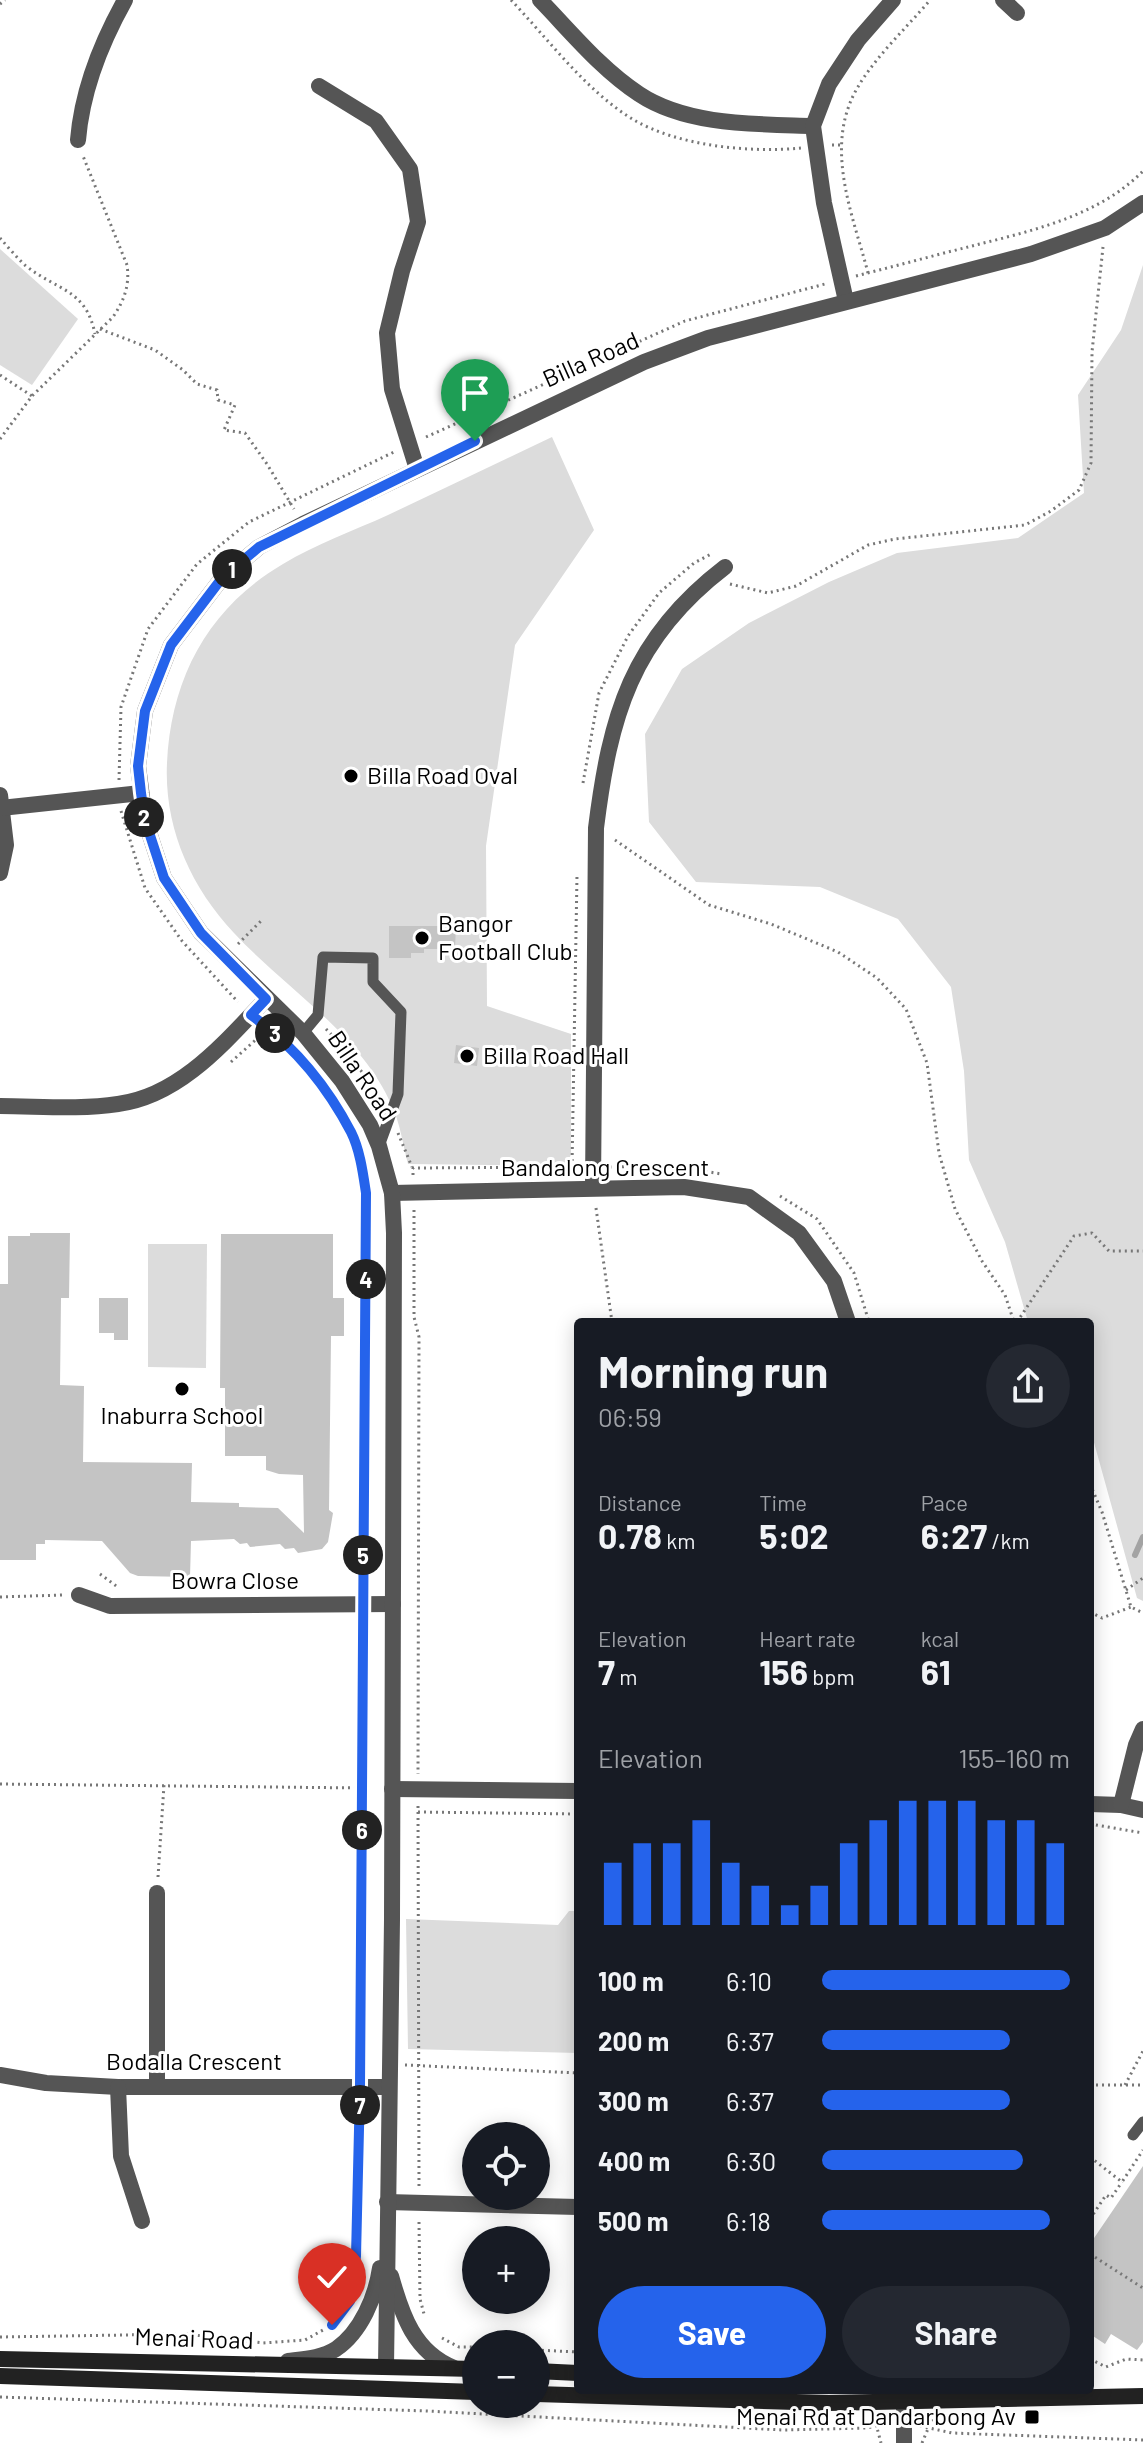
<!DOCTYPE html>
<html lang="en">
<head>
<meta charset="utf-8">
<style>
	:root { --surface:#171b24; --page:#242831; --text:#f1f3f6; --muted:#9ea1a6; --accent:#2563eb }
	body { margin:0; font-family:Barlow,sans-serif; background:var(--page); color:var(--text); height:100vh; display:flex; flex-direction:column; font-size:30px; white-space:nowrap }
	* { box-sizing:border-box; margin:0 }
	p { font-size:26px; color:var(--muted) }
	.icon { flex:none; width:44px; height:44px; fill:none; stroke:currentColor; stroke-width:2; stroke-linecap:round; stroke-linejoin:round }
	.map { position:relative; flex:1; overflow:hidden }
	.details { position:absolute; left:574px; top:1318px; width:520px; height:1076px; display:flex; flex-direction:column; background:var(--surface); border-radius:8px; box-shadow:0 4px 20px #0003 }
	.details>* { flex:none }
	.fabs { position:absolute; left:462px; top:2122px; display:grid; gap:16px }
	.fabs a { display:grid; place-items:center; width:88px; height:88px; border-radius:50%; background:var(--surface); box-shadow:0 4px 20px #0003; font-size:40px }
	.pin { position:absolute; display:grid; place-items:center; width:68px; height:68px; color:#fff; margin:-82px -34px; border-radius:50% 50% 50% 0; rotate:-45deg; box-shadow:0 0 8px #0007 }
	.pin .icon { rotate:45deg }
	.km { position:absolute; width:40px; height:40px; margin:-20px; border-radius:50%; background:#222; color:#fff; font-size:22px; line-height:40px; text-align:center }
	.round { display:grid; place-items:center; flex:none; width:84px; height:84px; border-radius:42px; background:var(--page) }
	.head { display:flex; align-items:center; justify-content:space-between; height:136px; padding:0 24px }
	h1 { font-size:44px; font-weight:700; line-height:60px }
	.figures { display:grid; grid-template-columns:repeat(3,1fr); gap:12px; height:136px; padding:8px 24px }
	.figures div { display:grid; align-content:center }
	.figures b { font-size:34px; font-weight:700 }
	.figures small { font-size:22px; font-weight:400 }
	.figures p { font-size:22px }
	.chart { height:224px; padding:16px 24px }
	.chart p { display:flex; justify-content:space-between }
	.chart svg { width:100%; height:144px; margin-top:8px; stroke:var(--accent); stroke-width:6 }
	.action { display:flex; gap:16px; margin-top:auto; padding:16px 24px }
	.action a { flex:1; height:92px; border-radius:48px; background:var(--accent); color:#fff; font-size:32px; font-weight:700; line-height:92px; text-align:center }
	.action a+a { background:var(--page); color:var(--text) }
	ul { padding:0 24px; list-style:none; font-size:26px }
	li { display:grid; grid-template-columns:128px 96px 1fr; align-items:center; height:60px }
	li i { height:20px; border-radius:10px; background:var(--accent) }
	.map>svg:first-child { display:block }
	.green { fill:#dcdcdc }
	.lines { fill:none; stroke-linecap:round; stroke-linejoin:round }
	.stream { stroke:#a3a3a3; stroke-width:6 }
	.building { fill:#c4c4c4 }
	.path { stroke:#777; stroke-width:3; stroke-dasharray:2 4; stroke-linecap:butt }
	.service { stroke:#555; stroke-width:11 }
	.minor { stroke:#555; stroke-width:16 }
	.tertiary { stroke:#555; stroke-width:16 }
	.secondary { stroke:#222; stroke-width:16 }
	.route-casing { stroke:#fff; stroke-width:16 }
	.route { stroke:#2563eb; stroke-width:10 }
	.poi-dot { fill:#000; stroke:#fff; stroke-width:3 }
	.labels { text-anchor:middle; stroke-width:6; stroke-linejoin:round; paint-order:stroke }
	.street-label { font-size:24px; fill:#000; stroke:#fff }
	.poi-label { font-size:24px; fill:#000; stroke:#fff; text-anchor:start }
</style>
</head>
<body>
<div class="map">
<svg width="1143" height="2443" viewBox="0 0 1143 2443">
	<rect width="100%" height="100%" fill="#fff"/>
	<g class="green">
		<path d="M0 249 78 319 32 385 0 365Z"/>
		<path d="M1143 265V1601L1137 1598 1090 1428V1322H1028L1005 1242 969 1160 964 1071 951 987 898 919 820 887 696 882 649 822 645 734 682 669 749 623 829 582 897 553 1018 538 1084 493 1078 395 1121 330Z"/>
		<path d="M552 437 594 530 515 645 486 846 487 1006 571 1034V1154L568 1163 558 1166 408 1164C403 1145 400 1123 392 1106 360 1033 286 989 234 933 190 886 164 827 167 763 171 678 208 608 283 564 316 544 353 531 388 515 443 489 497 463 552 437Z"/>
		<path d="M148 1244H207L206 1368 148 1367Z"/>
		<path d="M569 1911H578V2053L408 2049 406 1919 558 1925Z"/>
	</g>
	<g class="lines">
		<path class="stream" d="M1135 1555 1143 1537"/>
	</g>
	<g class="building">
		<path d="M389 926H456L455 949H424V953H411V958H389Z"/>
		<path d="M456 1045 479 1048 477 1066 454 1063Z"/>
		<path d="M30 1233H70L69 1298H61L60 1385 84 1386 83 1462 192 1463 191 1502 239 1503V1507L278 1508 304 1533 303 1475 279 1474 266 1470V1456H225V1388H220L221 1234H333V1298H344V1336H331L329 1510 333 1513 328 1542 322 1549 298 1553 294 1548 285 1549 280 1544 250 1547 247 1543 240 1544 234 1539 191 1541 190 1577 138 1576 130 1573 102 1541 45 1540V1544H36V1560H0V1284H8V1236H30Z"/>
		<path d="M99 1298H128V1340H114V1333H99Z"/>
		<path d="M1143 2166V2342L1137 2350 1111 2334 1105 2344 1090 2334V2244Z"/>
	</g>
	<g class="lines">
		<g class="path">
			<path d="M511 0C548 39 587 92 634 120 679 146 749 153 801 148"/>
			<path d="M0 4 5 0"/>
			<path d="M832 145H842"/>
			<path d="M0 238C8 247 17 258 26 266 58 291 86 289 95 334"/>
			<path d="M868 273C854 219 828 158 850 103 864 67 905 30 930 0"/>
			<path d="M856 276C892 267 928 257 964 248 1026 232 1097 218 1143 171"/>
			<path d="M100 329 155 350 183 370 197 384 217 390 218 400 235 405 224 430 245 433 267 464 294 509"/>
			<path d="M0 375 32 396"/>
			<path d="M426 437 685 321 825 284"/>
			<path d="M0 439 32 396 113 317C124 301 130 285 127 265L83 156"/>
			<path d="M730 584 768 593 796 586 868 545 895 539 1025 525 1051 511 1079 490 1091 463 1092 352 1103 247"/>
			<path d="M119 780 121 707 148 629 197 564 249 522 394 452"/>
			<path d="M583 783 599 693 628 636 659 593 694 563 713 553"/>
			<path d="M121 811 145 888 182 941 238 1002"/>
			<path d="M615 840 709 905 771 924 838 952 877 978 906 1009 927 1063 939 1153 955 1209 982 1261 1005 1295 1014 1322"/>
			<path d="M238 944 261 921"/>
			<path d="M265 1025 287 1044"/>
			<path d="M326 1029 345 1048 380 1098"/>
			<path d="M231 1062 269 1028"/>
			<path d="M325 1090C349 1128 359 1147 366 1193L362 1588"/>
			<path d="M398 1133 412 1167"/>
			<path d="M572 1167 577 875"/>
			<path d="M610 1167 676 1166 721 1174"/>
			<path d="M413 1175V1168L578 1167"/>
			<path d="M780 1196 817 1219 854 1273 869 1322"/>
			<path d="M596 1208 612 1322"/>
			<path d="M414 1210V1317L419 1337 418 1774"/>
			<path d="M1017 1322 1074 1236 1092 1233 1109 1251H1143"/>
			<path d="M1090 1484 1102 1512 1131 1607 1143 1613"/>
			<path d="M100 1574 119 1588"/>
			<path d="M1126 1590 1143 1578"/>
			<path d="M0 1597 63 1595"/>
			<path d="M1090 1612 1102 1618 1131 1607"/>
			<path d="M0 1784 362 1788"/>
			<path d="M418 1806 419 2186"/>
			<path d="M418 1812 578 1814"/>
			<path d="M1090 1824 1143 1833"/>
			<path d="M158 1877 164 1785"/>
			<path d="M405 2065 578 2073"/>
			<path d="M360 2068 362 1620"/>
			<path d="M1090 2085H1143"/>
			<path d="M1125 2085 1143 2051"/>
			<path d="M1090 2157 1122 2182 1143 2150"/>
			<path d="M1090 2219 1106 2195 1111 2198 1122 2182"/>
			<path d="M419 2222 420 2299 424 2314"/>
			<path d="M1090 2228V2231"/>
			<path d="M1090 2254 1143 2288"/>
			<path d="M0 2337 186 2334 263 2343 305 2340 332 2325 350 2301 356 2256 360 2104"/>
			<path d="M442 2338 459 2347H476"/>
			<path d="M536 2350 578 2352"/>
			<path d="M1090 2359 1106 2367 1126 2359 1143 2360"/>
			<path d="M0 2397 427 2411 783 2430 867 2428 888 2423"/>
			<path d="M876 2424 881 2443"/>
			<path d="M920 2426 952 2433 1143 2440"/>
			<path d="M922 2443 933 2417"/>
		</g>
		<g class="service">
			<path d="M303 1033 318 1015 323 957 373 958V982L401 1012 398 1094 379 1146"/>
			<path d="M1133 2135 1143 2122"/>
		</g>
		<g class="minor">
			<path d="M540 0C571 32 601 69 639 94 687 126 757 124 813 126"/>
			<path d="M1003 0 1017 13"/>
			<path d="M319 86 376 121 410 169 418 222 402 271 387 333 392 389 417 469"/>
			<path d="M78 140C82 91 101 43 125 0"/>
			<path d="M846 301 824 203 813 126 829 84 858 40 893 0"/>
			<path d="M0 795 6 845 0 873"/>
			<path d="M1 808 141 793"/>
			<path d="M0 1106C38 1106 79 1110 118 1104 180 1096 225 1042 266 999"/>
			<path d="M593 1188 596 828C610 716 631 639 725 567"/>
			<path d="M848 1322 834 1281 799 1233 749 1197 684 1187 392 1193 379 1146 370 1125 342 1081 303 1033 201 933 164 878 145 820 138 766 145 711 171 645 222 578 259 547 303 524 644 362 708 338 1031 254 1105 228 1143 203"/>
			<path d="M79 1595 110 1606 393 1604"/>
			<path d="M392 1789 578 1791"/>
			<path d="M1090 1804 1121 1805 1143 1810"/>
			<path d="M1121 1805 1136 1745 1143 1729"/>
			<path d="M157 1893V2087"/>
			<path d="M0 2075 46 2083 118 2087H389"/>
			<path d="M118 2087 121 2156 142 2221"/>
			<path d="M387 2202 578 2207"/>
			<path d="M904 2443V2402"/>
		</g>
		<g class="tertiary">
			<path d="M391 2276C402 2315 414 2352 454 2368"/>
			<path d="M288 2361C304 2359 322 2358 336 2349 361 2332 376 2296 380 2268"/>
			<path d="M386 2367 392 1920 394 1233 392 1193"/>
		</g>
		<g class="secondary">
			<path d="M0 2359 476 2369"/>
			<path d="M536 2371 578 2373"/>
			<path d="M0 2376 476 2392"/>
			<path d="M536 2394 829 2403 1143 2396"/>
		</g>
	</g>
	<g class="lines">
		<defs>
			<path id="route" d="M332 2325 350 2301 356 2256 360 2087 366 1193C363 1173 360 1150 351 1132 327 1086 293 1045 251 1015L266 999 201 933 164 878 145 820 141 793 138 766 145 711 171 645 222 578 259 547 475 441"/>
		</defs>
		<use href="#route" class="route-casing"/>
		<use href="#route" class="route"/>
	</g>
	<g class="poi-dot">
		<circle cx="351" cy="776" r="8"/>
		<circle cx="422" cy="938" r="8"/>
		<circle cx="467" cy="1056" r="8"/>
		<circle cx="182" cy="1389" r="8"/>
		<rect x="1024" y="2409" width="16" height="16" rx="4"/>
	</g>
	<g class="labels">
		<g class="street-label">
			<text transform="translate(591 360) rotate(-24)" y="8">Billa Road</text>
			<text transform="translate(362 1076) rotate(56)" y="8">Billa Road</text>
			<text x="605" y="1176">Bandalong Crescent</text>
			<text x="235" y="1589">Bowra Close</text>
			<text x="194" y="2070">Bodalla Crescent</text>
			<text transform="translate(194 2339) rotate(2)" y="8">Menai Road</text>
		</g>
		<g class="poi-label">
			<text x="367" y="784">Billa Road Oval</text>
			<text x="438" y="932">Bangor<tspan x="438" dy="28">Football Club</tspan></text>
			<text x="483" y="1064">Billa Road Hall</text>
			<text x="182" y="1424" text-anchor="middle">Inaburra School</text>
			<text x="1016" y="2425" text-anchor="end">Menai Rd at Dandarbong Av</text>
		</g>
	</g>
</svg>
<div class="fabs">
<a><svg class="icon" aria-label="locate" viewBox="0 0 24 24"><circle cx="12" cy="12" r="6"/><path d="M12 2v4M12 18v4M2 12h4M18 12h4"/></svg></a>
<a>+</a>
<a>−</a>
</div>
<div class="pin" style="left:475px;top:441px;background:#1e9e55"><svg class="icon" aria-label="arrive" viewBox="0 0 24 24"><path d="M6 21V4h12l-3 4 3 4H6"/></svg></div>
<div class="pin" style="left:332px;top:2325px;background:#d93025"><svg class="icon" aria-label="check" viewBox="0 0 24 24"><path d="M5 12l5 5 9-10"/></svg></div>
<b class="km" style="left:232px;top:569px">1</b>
<b class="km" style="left:144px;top:817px">2</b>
<b class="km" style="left:275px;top:1033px">3</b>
<b class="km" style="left:366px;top:1279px">4</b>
<b class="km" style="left:363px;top:1555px">5</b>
<b class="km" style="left:362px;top:1830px">6</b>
<b class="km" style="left:360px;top:2105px">7</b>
<section class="details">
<div class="head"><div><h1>Morning run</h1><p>06:59</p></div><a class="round"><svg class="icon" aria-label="share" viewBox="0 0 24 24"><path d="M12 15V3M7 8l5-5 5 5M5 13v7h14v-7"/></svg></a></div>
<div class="figures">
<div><p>Distance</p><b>0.78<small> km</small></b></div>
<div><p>Time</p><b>5:02</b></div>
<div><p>Pace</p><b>6:27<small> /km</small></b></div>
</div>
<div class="figures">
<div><p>Elevation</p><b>7<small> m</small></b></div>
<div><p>Heart rate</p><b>156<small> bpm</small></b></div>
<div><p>kcal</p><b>61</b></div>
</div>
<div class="chart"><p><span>Elevation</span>155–160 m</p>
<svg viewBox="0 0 160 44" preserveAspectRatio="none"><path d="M5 44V25M15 44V19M25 44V19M35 44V12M45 44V25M55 44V32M65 44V38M75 44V32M85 44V19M95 44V12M105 44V6M115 44V6M125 44V6M135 44V12M145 44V12M155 44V19"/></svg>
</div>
<ul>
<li><b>100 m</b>6:10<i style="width:100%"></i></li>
<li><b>200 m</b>6:37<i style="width:76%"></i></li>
<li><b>300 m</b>6:37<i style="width:76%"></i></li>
<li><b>400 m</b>6:30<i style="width:81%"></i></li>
<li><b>500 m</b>6:18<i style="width:92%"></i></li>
</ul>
<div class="action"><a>Save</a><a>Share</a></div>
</section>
</div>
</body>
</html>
